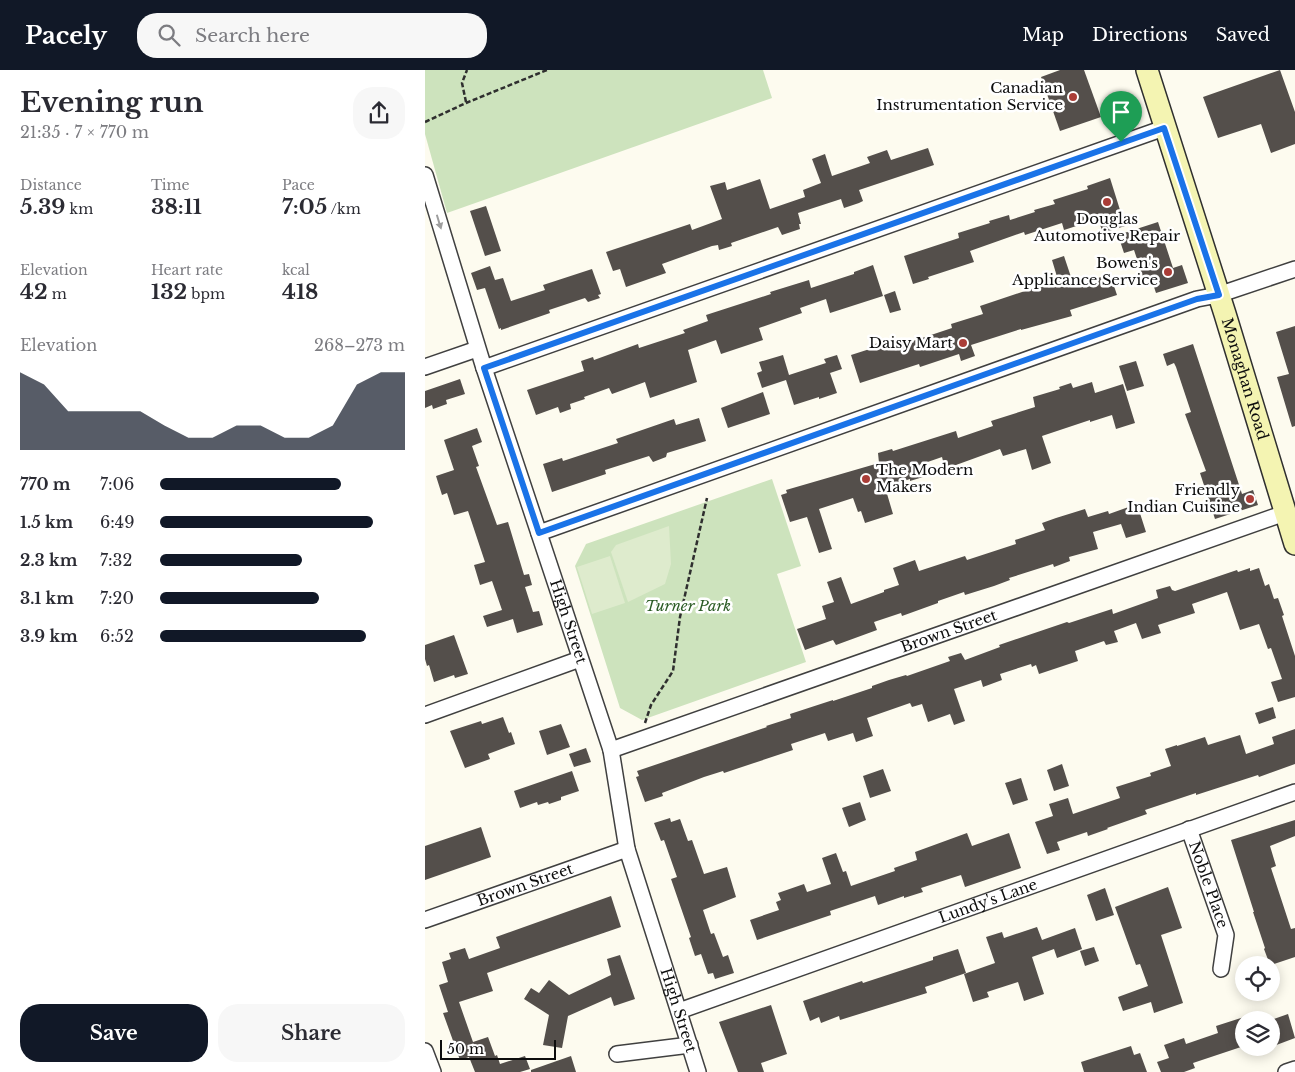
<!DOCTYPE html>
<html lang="en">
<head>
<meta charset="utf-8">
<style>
	:root { --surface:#fff; --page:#f7f7f7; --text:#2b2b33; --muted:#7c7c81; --accent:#111827 }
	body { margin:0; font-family:"Libre Baskerville",serif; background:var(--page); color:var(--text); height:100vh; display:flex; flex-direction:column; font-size:19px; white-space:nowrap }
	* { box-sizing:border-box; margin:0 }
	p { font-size:16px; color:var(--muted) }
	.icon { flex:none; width:28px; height:28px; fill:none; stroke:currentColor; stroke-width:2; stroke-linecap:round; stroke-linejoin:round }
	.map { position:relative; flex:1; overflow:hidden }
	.details { display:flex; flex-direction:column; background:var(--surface); width:425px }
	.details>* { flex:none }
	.tools { position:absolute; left:810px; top:886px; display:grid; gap:10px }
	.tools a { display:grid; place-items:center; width:45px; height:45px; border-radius:50%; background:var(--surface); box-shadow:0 2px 12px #0003; font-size:25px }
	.scale { position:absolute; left:15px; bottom:12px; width:116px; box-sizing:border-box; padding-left:5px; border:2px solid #0d0d0d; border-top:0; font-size:14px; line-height:18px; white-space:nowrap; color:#0d0d0d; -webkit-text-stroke:4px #fff; paint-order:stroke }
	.pin { position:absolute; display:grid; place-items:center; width:42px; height:42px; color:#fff; margin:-51px -21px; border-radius:50% 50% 50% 0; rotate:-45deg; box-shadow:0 0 5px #0007 }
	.pin .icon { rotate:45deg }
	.round { display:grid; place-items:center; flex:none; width:52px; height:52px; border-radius:20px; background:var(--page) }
	.overview { display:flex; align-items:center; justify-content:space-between; height:85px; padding:0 20px }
	h1 { font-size:28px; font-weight:700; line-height:38px }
	.stats { display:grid; grid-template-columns:repeat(3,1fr); gap:8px; height:85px; padding:5px 20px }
	.stats div { display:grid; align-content:center }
	.stats b { font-size:21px; font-weight:700 }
	.stats small { font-size:14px; font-weight:400 }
	.stats p { font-size:14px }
	.chart { height:140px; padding:10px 20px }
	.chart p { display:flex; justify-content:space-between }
	.chart svg { width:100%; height:90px; margin-top:5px; fill:var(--accent); opacity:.7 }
	.cta { display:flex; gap:10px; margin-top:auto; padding:10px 20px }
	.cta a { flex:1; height:58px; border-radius:20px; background:var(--accent); color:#fff; font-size:20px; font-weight:700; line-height:58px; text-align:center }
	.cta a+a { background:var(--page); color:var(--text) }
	ul { padding:0 20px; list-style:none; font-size:16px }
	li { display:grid; grid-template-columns:80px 60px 1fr; align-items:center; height:38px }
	li i { height:12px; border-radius:6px; background:var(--accent) }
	header { display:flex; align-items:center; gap:30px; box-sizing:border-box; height:70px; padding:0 25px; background:var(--accent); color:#fff }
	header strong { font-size:24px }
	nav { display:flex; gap:28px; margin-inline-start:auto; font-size:18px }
	.search { width:350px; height:45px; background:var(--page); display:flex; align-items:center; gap:12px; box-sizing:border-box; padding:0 18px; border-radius:20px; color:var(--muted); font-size:19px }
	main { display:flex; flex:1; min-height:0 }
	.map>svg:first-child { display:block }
	.green { fill:#cde3bd }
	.pitch { fill:#deebcd }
	.building { fill:#544f4b }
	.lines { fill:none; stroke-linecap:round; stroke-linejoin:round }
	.minor-casing { stroke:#404040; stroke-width:18 }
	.secondary-casing { stroke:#2f2f2f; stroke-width:24 }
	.path { stroke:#2f2f2f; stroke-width:2.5; stroke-dasharray:5 2.5; stroke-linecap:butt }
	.minor { stroke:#fff; stroke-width:15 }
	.secondary { stroke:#f4f4b2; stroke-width:21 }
	.oneway { fill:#9e9e9e }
	.route-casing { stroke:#fff; stroke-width:10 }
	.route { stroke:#1a73e8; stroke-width:6 }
	.poi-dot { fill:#aa3d37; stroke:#fff; stroke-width:2 }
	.labels { text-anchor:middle; stroke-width:5; stroke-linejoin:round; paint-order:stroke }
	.poi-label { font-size:15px; fill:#0d0d0d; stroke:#fff; text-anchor:end }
	.street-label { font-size:15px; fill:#0d0d0d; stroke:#fff }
	.park-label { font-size:15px; font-style:italic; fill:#2c5c26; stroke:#fff }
</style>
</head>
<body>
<header>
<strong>Pacely</strong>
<div class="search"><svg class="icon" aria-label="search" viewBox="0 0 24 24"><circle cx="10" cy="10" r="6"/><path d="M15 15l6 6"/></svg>Search here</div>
<nav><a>Map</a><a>Directions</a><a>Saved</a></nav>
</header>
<main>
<section class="details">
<div class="overview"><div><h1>Evening run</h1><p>21:35 · 7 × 770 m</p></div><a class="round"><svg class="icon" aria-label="share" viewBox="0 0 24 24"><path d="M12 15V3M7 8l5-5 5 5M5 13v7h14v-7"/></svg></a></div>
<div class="stats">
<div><p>Distance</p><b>5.39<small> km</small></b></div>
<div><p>Time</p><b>38:11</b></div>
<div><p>Pace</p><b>7:05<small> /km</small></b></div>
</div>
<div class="stats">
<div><p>Elevation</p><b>42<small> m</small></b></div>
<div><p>Heart rate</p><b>132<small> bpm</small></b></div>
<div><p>kcal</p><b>418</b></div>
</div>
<div class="chart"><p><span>Elevation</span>268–273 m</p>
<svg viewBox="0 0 160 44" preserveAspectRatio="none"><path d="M0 44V6L10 12L20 25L30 25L40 25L50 25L60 32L70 38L80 38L90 32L100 32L110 38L120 38L130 32L140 12L150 6L160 6V44z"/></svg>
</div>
<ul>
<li><b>770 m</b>7:06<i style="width:74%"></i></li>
<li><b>1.5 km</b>6:49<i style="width:87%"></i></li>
<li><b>2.3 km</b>7:32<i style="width:58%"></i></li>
<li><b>3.1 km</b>7:20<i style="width:65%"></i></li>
<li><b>3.9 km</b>6:52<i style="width:84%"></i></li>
</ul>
<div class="cta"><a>Save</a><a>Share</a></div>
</section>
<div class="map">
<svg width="870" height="1002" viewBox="0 0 870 1002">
	<rect width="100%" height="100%" fill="#fdfbef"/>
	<g class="green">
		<path d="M0 0H338L347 28 22 143 0 64Z"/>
		<path d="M347 409 376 496 352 504 381 592 217 650 195 638 150 496 161 474Z"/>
	</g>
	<g class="pitch">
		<path d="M244 456 246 494 240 514 203 532 186 482 191 475Z"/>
		<path d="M185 486 200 533 167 544 152 497Z"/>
	</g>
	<g class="building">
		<path d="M635 0H659L676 47 635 61 616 7Z"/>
		<path d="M855 0 870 42V74L846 83 836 54 793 68 778 27Z"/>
		<path d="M503 78 509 95 434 120 438 131 434 133 419 138 416 129 373 143 376 154H374L375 159 357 165 353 157 306 173 307 176 294 180 293 175 287 176 237 194 241 203 201 217 195 199 188 201 181 182 265 154 267 160 297 149 285 116 300 112 302 120 335 109 345 139 380 127 378 120 396 113 387 89 400 84 407 106 445 93 442 87 462 80 466 90Z"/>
		<path d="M685 108 700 156 678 163 673 149 639 160 637 153 600 165 599 162 545 181 549 192 503 207 504 209 488 214 479 186 534 168 533 163 565 153 564 151 584 145 585 150 610 142 609 140 630 134 628 130 663 119 662 116Z"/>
		<path d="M61 136 76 181 60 186 45 141Z"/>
		<path d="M733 152 748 198 757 195 763 213 731 223 726 208 719 210 709 180 699 183 693 165Z"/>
		<path d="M639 186 649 216 685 204 692 225 645 240 647 246 596 260V259L546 275 550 286 536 291 534 284 495 297 494 294 435 313 426 285 451 277 450 274 467 269 470 277 527 258 526 254 558 244 555 236 633 210 627 190Z"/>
		<path d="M448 195 458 226 405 243 401 229 375 238 377 243 334 258 338 270 296 284 291 270 263 280 272 312 225 328 220 312 187 324 184 318 159 327 160 329 145 334 146 339 135 343 133 337 111 345 102 320 159 301 156 291 168 287 169 290 213 274 214 278 260 263 258 260 283 251 281 245 346 224 345 222 384 210 386 218 429 204V202Z"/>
		<path d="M65 196 70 210 78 208 86 231 120 220 118 215 167 199 176 224 173 225 175 228 163 232 160 228 124 240 125 243 76 260V258L74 259 60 218 52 220 46 203Z"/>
		<path d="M470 221 476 240 465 243 459 225Z"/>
		<path d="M870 256V356L867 357 852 307 864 304 851 262Z"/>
		<path d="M768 274 817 424 828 420 833 435 790 449 775 403 781 401 760 344 766 342 751 297 749 293 742 296 738 284Z"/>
		<path d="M358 285 364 305 401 293 399 289 412 285 417 299 405 303 412 323 394 329V327L369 335 361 310 337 318 332 303 337 301 334 292Z"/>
		<path d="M711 291 719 316 702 321 694 296Z"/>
		<path d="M35 309 40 324 21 330 22 334 8 339 7 335 0 338V321Z"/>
		<path d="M667 312 670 323 698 314 710 353 691 359 687 345 665 352V350L617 366 626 393 607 400 601 379 578 386 575 379 520 399 517 387 494 395 498 407 485 411V409L460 417 468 444 440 453 436 441 433 442 428 428 394 439 407 479 394 483 382 447 365 452 356 425 362 423 361 420 454 393 453 383 467 379 468 381 531 361 533 368 568 356 566 351 610 337 608 327 635 319 634 317 646 313 648 318Z"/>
		<path d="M338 322 345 344 303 358 296 338Z"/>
		<path d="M274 348 281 371 242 383 241 387 228 392 224 386 180 400 181 404 127 422 118 394 137 388 138 391 193 373 191 369 249 349 251 355Z"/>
		<path d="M52 358 57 372 47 376 54 396 51 397 72 455 83 452 99 505 104 504 107 515 100 517 108 542 114 541 118 555 92 563 88 549 62 557 58 546 77 540 67 511 55 515 49 495 60 492 43 441 29 445 22 423 17 425 11 406 29 400 19 370Z"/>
		<path d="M712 434 721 462 701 468 696 454 668 462 673 479 644 487 645 491 629 497 628 494 584 508 585 510 569 516 540 525 539 522 513 531V533L477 546 476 543 449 552 452 560 411 575 408 570 380 580 372 559 401 549 397 536 409 532 402 512 416 507 426 534 459 522V520L474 515 468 498 490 490 494 501 540 486 542 490 591 474 590 470 620 460 617 453 631 448 660 439 663 447 683 441 684 444Z"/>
		<path d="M825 498V501L834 498 840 516 844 514 849 529 853 528 859 545 857 546 870 586V627L853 632 846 612 857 609 846 578 843 579 834 554 815 560 802 522 767 534 770 543 733 555 736 563 717 569 711 553 689 561 693 572 681 575 679 571 650 581 653 591 614 604 611 595 607 597 606 594 575 604 577 610 558 617 556 610 529 619 540 651 529 655 525 644 503 652 497 634 487 637 485 633 442 648 448 666 431 672 428 663 403 671 400 663 366 674 368 680 299 703 298 701 279 707 237 723 238 726 220 732 211 707 214 706 212 701 342 657 341 656 366 648 365 644 408 630V631L447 618V616L464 610 481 605 482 606 525 591 523 587 536 583 540 590 575 577 574 575 642 552 644 553 687 539 688 544 733 528 731 520 745 516 747 520 750 521 812 500 813 502Z"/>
		<path d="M29 565 43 604 30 608 29 605 9 612 4 595 2 596 0 589V575Z"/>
		<path d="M848 637 851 648 834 654 830 643Z"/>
		<path d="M78 647 84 663 86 662 90 674 63 684 65 689 40 698 25 661 56 651 57 654Z"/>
		<path d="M136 654 145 677 122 685 114 661Z"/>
		<path d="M870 659V694L834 707 833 705 771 725V723L720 740 722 744 682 758 683 759 663 766 662 762 632 772 635 780 622 784 610 752 628 746 624 734 643 728 648 744 695 728 691 717 726 706 725 703 746 696 740 679 752 675V676L780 667 783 675 815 665 821 684 849 674 847 667Z"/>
		<path d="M161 678 166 692 149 697 144 684Z"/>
		<path d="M637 694 644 716 629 721 622 700Z"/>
		<path d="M458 699 466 721 445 728 438 706Z"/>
		<path d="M147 701 154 721 136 727V730L124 734 123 732 113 735 112 732 95 738 89 721Z"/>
		<path d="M596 708 603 730 588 735 580 713Z"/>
		<path d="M435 732 441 750 424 757 417 738Z"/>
		<path d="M245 748 246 752 255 749 263 771 267 770 279 804 302 797 311 827 278 840 286 864 289 863 298 887 303 885 309 903 290 909 288 903 283 904 276 884 270 886 264 868 266 867 246 809 252 807 239 770 236 771 229 753Z"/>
		<path d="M870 750V766L845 776 851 796 846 798 866 859 870 858V887L846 895H845L839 879 840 878 828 842H829L806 770Z"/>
		<path d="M56 757 66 787 0 810V776Z"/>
		<path d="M542 763 547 776 584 763 596 798 540 817 536 805 496 818 498 822 479 828V826L453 835 450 826 405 841 406 845 332 870 325 850 354 840 351 832 356 830 353 823 379 814 382 822 406 814 397 788 411 783 418 802 421 801 426 816 470 801 469 798 492 790 490 782Z"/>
		<path d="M743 817 757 858 736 865 758 933 729 943 726 932 698 941 693 927 723 916 715 894 711 895 690 837Z"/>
		<path d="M680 818 689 845 671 851 662 825Z"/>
		<path d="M186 826 196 857 62 903 68 921 34 932 48 972 63 967 70 986 72 985 75 994 100 986 105 999 95 1002H50L44 987 35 990 18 943 23 942 14 915 23 912 17 892 26 889 24 883 40 878 44 889 75 878 71 867Z"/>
		<path d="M612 857 617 870 650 858 657 879 632 888 629 879 607 887 619 924 599 931 593 912 562 922 564 927 548 932 539 904 570 893 561 867 577 862 579 868Z"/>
		<path d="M669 877 674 891 660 896 655 881Z"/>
		<path d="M533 879 541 903 500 917 502 923 415 950 414 946 396 953 394 947 385 951 378 931 437 911 438 913 508 890V887Z"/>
		<path d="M195 885 210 929 189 936 186 927 143 946 137 978 118 975 124 945 99 929 106 918 114 923 124 910 144 925 186 905 182 889Z"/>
		<path d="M346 935 362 984 336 993 339 1002H313L294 952Z"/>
		<path d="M863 944 870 968 846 977V950Z"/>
		<path d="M819 947V976L768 993 770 998 759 1002H736L732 992 744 988 739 975 759 968 761 974 793 963 791 956Z"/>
		<path d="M706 976 709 985 715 983 722 1002H659L656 992Z"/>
		<path d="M146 986 151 1002H106V1000Z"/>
	</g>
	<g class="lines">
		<defs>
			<g id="minor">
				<path id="s1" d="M0 105 59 298 186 680 202 779 273 1002"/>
				<path d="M0 297 52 279"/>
				<path d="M59 298 739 58"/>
				<path d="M114 463 772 229 793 225 870 199"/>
				<path d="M0 645 155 589"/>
				<path id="s2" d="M186 680 860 443"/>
				<path id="s3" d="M764 759 801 865 796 899"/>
				<path id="s4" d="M0 850 202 779"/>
				<path id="s5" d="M254 941 870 722"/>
				<path d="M0 981 8 1002"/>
				<path d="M192 984 265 975"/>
				<path d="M861 1002 870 999"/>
			</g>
			<g id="secondary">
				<path id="s6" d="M722 0 800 244 870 474"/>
			</g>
		</defs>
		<use href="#minor" class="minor-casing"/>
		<use href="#secondary" class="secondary-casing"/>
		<g class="path">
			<path d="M41 32 37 13 42 0"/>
			<path d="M0 52 41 33 122 0"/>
			<path d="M220 653 226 635 248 601 255 547 282 428"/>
		</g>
		<use href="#minor" class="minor"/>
		<use href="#secondary" class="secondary"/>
	</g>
	<defs><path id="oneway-solid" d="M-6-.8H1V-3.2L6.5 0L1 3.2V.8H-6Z" transform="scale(1.25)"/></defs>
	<use class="oneway" href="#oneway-solid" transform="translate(14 152) rotate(73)"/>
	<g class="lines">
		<defs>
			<path id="route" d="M739 58 794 225 772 229 114 463 59 298Z"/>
		</defs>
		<use href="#route" class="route-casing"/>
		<use href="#route" class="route"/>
	</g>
	<g class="poi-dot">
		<circle cx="648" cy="27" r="5"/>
		<circle cx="682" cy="132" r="5"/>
		<circle cx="743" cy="202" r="5"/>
		<circle cx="538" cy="273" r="5"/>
		<circle cx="441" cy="409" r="5"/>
		<circle cx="825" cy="429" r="5"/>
	</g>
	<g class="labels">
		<g class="poi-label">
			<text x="638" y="23">Canadian<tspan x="638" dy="17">Instrumentation Service</tspan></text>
			<text x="682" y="154" text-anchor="middle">Douglas<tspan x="682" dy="17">Automotive Repair</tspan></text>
			<text x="733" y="198">Bowen's<tspan x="733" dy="17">Applicance Service</tspan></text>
			<text x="528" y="278">Daisy Mart</text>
			<text x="451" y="405" text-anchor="start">The Modern<tspan x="451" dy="17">Makers</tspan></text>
			<text x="815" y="425">Friendly<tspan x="815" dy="17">Indian Cuisine</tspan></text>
		</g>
		<g class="street-label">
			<text dy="5" stroke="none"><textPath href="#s6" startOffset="324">Monaghan Road</textPath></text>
			<text dy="5" stroke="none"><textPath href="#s1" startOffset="469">High Street</textPath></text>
			<text dy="5" stroke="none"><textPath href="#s2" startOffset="358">Brown Street</textPath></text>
			<text dy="5" stroke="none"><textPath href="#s3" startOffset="59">Noble Place</textPath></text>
			<text dy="5" stroke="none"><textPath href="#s4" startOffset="106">Brown Street</textPath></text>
			<text dy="5" stroke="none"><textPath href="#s5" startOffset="328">Lundy's Lane</textPath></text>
			<text dy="5" stroke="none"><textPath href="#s1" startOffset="874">High Street</textPath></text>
		</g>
		<g class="park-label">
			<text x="263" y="541">Turner Park</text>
		</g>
	</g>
</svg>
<div class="tools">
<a><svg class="icon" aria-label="locate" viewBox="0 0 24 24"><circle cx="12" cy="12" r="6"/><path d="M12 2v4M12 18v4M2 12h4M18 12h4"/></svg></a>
<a><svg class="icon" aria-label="layers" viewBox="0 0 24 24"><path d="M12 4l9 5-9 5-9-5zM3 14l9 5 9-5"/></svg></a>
</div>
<div class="scale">50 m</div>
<div class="pin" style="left:696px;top:72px;background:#1e9e55"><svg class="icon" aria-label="arrive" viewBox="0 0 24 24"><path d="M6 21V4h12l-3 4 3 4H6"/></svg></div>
</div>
</main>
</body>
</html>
